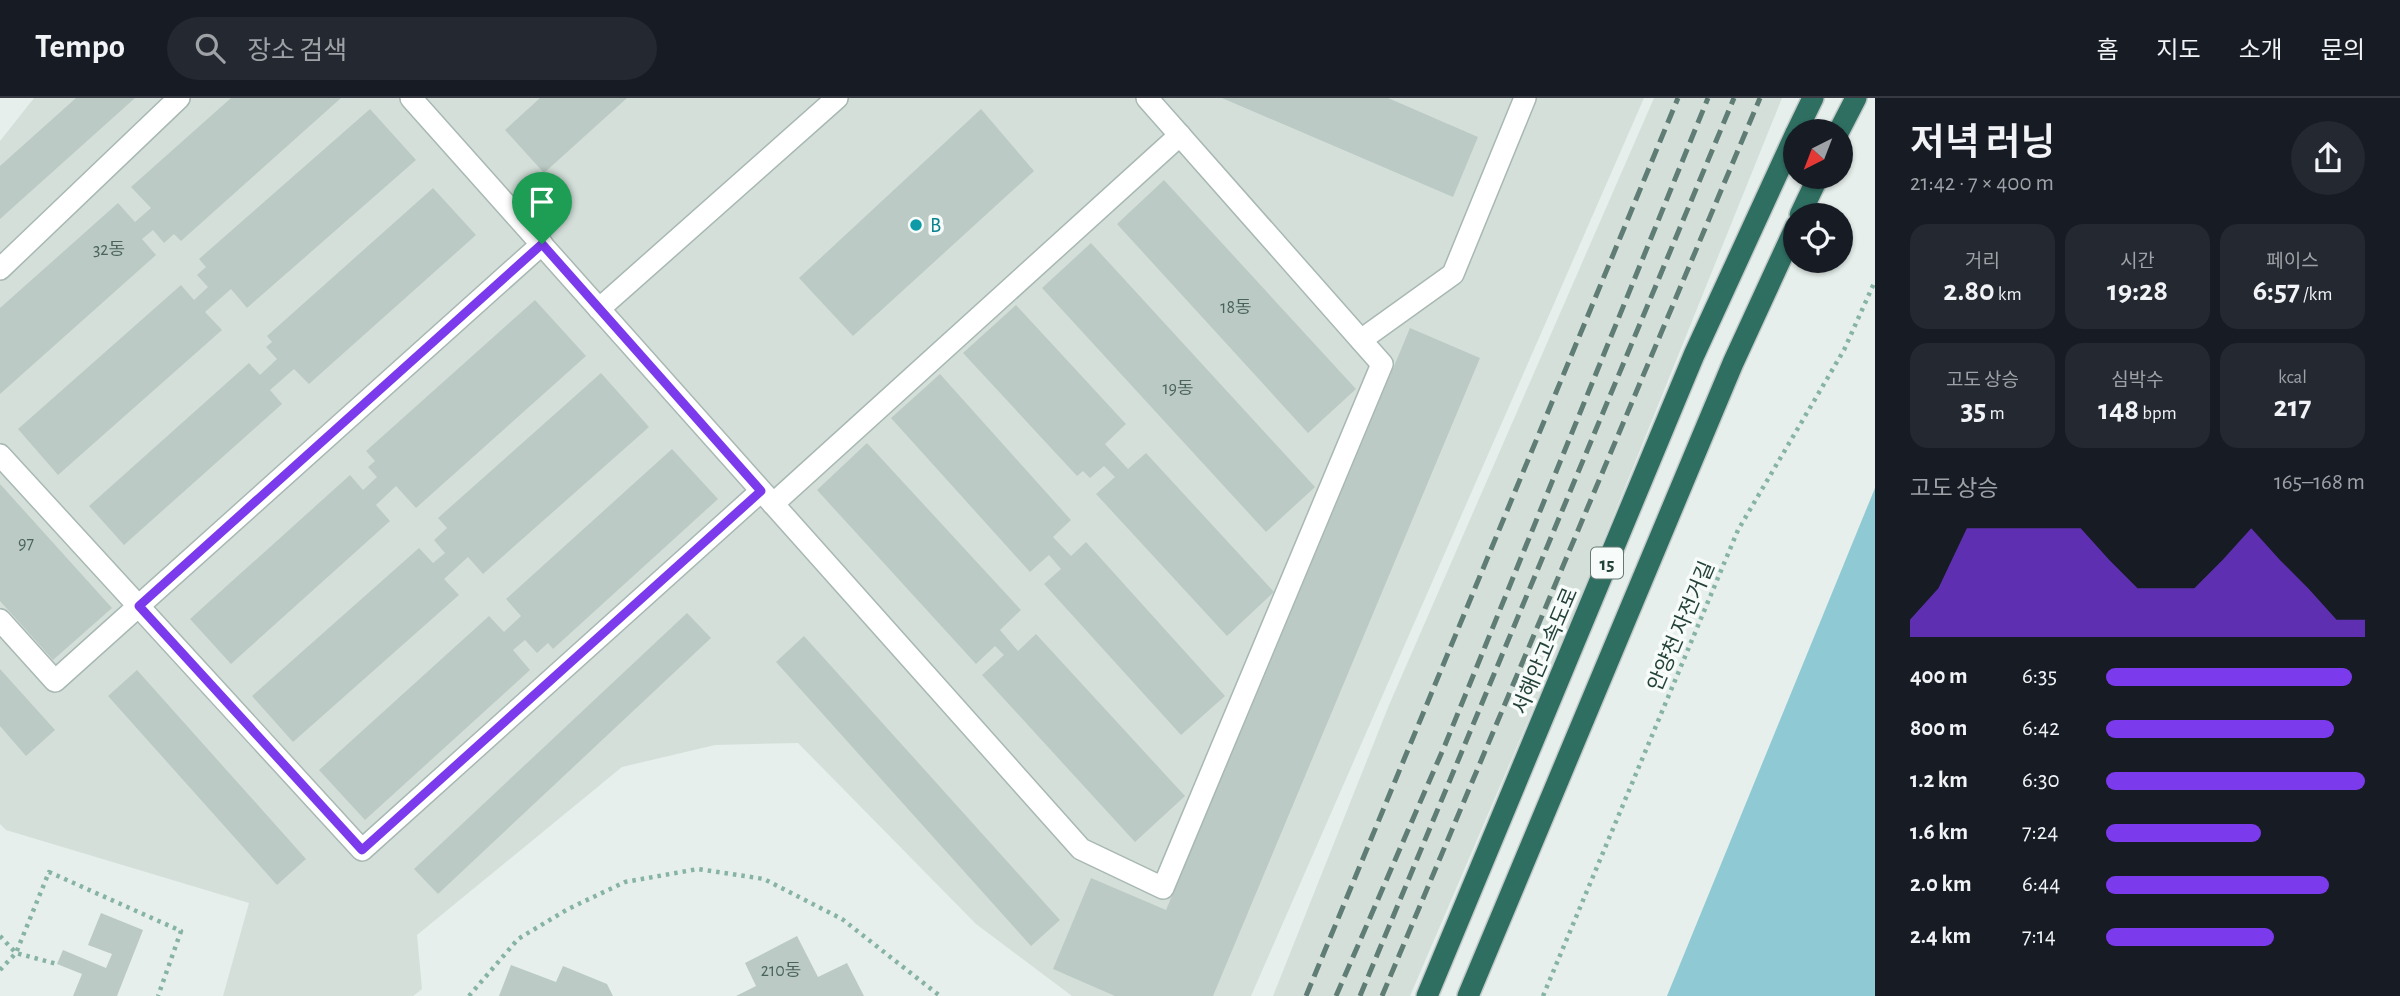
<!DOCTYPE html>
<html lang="ko">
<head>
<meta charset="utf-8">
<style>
	:root { --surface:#171b24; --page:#242831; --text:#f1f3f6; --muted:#9ea1a6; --line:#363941; --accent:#7c3aed }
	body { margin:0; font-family:"Alegreya Sans","Noto Sans KR",sans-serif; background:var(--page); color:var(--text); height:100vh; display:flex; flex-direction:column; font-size:26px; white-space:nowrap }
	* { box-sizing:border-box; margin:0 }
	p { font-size:23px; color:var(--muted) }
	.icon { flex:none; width:38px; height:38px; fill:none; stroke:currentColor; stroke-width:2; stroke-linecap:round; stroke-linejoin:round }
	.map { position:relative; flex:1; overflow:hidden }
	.panel { display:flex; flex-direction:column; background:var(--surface); width:525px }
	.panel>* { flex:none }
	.needle { width:46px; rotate:222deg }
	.tools { position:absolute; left:1783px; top:21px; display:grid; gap:14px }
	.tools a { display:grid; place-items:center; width:70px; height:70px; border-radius:50%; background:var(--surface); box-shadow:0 2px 5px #0004; font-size:35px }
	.pin { position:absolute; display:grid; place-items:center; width:60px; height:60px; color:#fff; margin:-72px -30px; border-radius:50% 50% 50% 0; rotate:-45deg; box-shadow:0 0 7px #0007 }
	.pin .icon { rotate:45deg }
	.round { display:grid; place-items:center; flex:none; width:74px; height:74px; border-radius:37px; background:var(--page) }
	.summary { display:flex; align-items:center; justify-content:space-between; height:119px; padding:0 35px }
	h1 { font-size:38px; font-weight:600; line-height:52px }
	.metrics { display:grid; grid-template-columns:repeat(3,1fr); gap:10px; height:119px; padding:7px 35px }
	.metrics div { display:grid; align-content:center; border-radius:18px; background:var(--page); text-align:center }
	.metrics b { font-size:30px; font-weight:600 }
	.metrics small { font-size:19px; font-weight:400 }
	.metrics p { font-size:19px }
	.chart { height:196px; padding:14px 35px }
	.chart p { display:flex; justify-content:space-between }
	.chart svg { width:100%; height:126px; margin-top:7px; fill:var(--accent); opacity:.7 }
	ul { padding:0 35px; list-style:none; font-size:23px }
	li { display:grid; grid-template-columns:112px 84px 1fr; align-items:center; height:52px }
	li i { height:18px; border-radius:9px; background:var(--accent) }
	header { display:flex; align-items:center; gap:42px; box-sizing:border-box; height:98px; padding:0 35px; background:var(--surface); border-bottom:2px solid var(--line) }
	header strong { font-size:33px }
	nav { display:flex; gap:38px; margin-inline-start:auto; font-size:24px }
	.search { width:490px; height:63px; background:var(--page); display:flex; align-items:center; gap:18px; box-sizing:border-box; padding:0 24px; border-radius:38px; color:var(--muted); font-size:26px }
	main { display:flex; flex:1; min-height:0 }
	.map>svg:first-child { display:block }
	.built { fill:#d4dfda }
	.water { fill:#8ec9d4 }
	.building { fill:#bbcac4 }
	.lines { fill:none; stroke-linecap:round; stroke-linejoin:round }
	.minor-casing { stroke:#a8b8b2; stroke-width:24 }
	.highway-casing { stroke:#c2cac8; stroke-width:24 }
	.path { stroke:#86b3a5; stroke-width:4.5; stroke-dasharray:3.5 5; stroke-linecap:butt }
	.minor { stroke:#fff; stroke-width:21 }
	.highway { stroke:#2f6f62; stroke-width:21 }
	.rail { stroke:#5f7d75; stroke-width:5; stroke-dasharray:14 7; stroke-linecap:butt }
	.route-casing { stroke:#fff; stroke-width:14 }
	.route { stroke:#7c3aed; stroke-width:9 }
	.culture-dot { fill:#0f9aa8; stroke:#f7fbf9; stroke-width:2.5 }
	.labels { text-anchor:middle; stroke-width:7; stroke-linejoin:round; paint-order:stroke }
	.number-label { font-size:18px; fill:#4a645c }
	.shield { fill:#f7fbf9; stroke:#637a73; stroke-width:2 }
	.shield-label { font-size:19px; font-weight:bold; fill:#24423a }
	.culture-label { font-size:21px; fill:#0d838f; stroke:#f7fbf9; text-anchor:start }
	.street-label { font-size:21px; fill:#24423a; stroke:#f7fbf9 }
</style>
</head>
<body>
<header>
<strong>Tempo</strong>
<div class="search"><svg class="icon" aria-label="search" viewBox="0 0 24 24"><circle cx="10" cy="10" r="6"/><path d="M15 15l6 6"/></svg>장소 검색</div>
<nav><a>홈</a><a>지도</a><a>소개</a><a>문의</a></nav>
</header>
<main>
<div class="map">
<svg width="1875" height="898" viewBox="0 0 1875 898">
	<rect width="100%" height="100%" fill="#e6efeb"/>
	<g class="built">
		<path d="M34 0H1644L1251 898H1072L976 826 798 645 715 647 622 669 417 837 422 891 413 898H223L249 805 6 732 0 726V43Z"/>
		<path d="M1654 0H1782L1573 518 1410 898H1273L1389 607Z"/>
	</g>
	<path class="water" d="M1875 390V898H1667Z"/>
	<g class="building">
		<path d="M76 0H135L0 121V68Z"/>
		<path d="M231 0H341L181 143 174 136 164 145 153 132 142 141 156 157 0 296V210L118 105 135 124 151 110 131 89Z"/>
		<path d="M540 0H627L544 75 505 32Z"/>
		<path d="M1222 0H1388L1478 39 1453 99Z"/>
		<path d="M370 11 416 62 247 210 231 191 205 214 222 232 58 377 18 331 181 187 194 202 208 189 197 177 206 169 199 161Z"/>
		<path d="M981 11 1034 73 853 238 799 180Z"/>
		<path d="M1164 82 1356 291 1308 335 1117 126Z"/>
		<path d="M433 90 476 137 309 286 294 271 270 292 282 306 124 447 89 408 249 265 260 277 277 261 266 249 272 244 267 238Z"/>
		<path d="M1091 145 1315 389 1266 434 1042 190Z"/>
		<path d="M535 202 586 258 416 410 396 388 376 407 390 423 231 566 190 521 350 377 363 392 377 379 368 369 375 363 366 353Z"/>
		<path d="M1016 207 1126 326 1105 346 1128 371 1146 355 1274 494 1227 538 1096 396 1115 379 1104 368 1090 380 1083 373 1077 378 963 255Z"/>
		<path d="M1410 230 1480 260 1213 898H1115L1053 871 1091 780 1166 812Z"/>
		<path d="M601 275 649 329 483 476 468 459 444 481 459 497 293 644 252 598 419 450 433 465 445 455 434 442 447 430 438 420Z"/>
		<path d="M940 276 1071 422 1053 439 1071 458 1086 444 1225 598 1181 637 1044 486 1061 471 1049 457 1030 474 891 320Z"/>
		<path d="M867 345 1021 512 1000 532 1018 553 1036 536 1185 698 1135 744 982 577 1004 557 995 548 976 566 817 392Z"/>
		<path d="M672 351 718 401 553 551 548 545 537 555 525 542 513 552 530 572 365 722 319 672 489 518 504 534 521 518 506 501Z"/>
		<path d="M0 386 112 510 53 562 0 503Z"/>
		<path d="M687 515 711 540 438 796 414 771Z"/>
		<path d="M804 538 1060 822 1031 848 776 564Z"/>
		<path d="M0 571 55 632 26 658 0 628Z"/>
		<path d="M137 572 306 761 277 787 108 598Z"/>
		<path d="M101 815 143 832 117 898H73L82 876 57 866 63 852 106 870 112 856 88 847Z"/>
		<path d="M797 838 818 879 847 865 864 898H736L756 888 745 865Z"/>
		<path d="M511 867 556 884 563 868 607 886 613 898H499Z"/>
	</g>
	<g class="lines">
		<defs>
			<g id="minor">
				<path d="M411 0 1081 751 1163 790 1382 266 1147 0"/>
				<path d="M0 171 179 0"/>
				<path d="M599 211 837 0"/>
				<path d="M1361 242 1453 176 1525 0"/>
				<path d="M0 357 362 752 761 393"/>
				<path d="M773 406 1180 37"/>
				<path d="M0 522 55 583 542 146"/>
			</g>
			<g id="highway">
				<path d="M1797 33 1813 0"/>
				<path d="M1839 33 1856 0"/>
				<path d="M1800 117 1818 79"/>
				<path d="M1427 898 1694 257 1796 35"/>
				<path d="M1468 898 1733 265 1796 128"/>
			</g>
		</defs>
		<use href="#minor" class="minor-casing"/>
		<use href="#highway" class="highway-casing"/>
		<g class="path">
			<path d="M0 838 16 855 57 866"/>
			<path d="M0 872 16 855 49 774 181 833 158 898"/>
			<path d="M469 898 518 841 568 811 625 784 698 771 764 781 842 821 940 898"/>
			<path d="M1543 898 1738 432 1844 252 1875 183"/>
		</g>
		<use href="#minor" class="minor"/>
		<use href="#highway" class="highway"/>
		<g class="rail">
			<path d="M1306 898 1678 0"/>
			<path d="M1336 898 1445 647 1708 0"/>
			<path d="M1360 898 1734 0"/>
			<path d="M1382 898 1760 0"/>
		</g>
	</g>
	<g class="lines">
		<defs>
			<path id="route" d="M542 146 761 393 362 752 139 508Z"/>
		</defs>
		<use href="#route" class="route-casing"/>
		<use href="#route" class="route"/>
	</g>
	<circle class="culture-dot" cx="916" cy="127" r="7"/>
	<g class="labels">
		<g class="number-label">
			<text x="109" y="157">32동</text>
			<text x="1236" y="215">18동</text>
			<text x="1178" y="296">19동</text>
			<text x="26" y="451">97</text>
			<text x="781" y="878">210동</text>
		</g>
		<rect class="shield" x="1591" y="449.5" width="32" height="31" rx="5"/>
		<g class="shield-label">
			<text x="1607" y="472">15</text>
		</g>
		<g class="culture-label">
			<text x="930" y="134">B</text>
		</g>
		<g class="street-label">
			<text transform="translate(1681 528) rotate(-67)" y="7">안양천 자전거길</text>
			<text transform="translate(1545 553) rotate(-67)" y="7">서해안고속도로</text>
		</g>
	</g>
</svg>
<div class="tools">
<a><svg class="needle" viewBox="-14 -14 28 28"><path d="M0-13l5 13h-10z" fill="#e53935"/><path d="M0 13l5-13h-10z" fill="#9ea1a6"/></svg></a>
<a><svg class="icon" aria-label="locate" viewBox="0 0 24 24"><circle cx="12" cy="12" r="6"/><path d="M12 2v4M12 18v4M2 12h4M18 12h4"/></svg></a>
</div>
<div class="pin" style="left:542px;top:146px;background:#1e9e55"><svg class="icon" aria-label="arrive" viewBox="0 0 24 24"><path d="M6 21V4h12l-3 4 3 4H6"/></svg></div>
</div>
<section class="panel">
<div class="summary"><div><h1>저녁 러닝</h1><p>21:42 · 7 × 400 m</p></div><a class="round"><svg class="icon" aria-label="share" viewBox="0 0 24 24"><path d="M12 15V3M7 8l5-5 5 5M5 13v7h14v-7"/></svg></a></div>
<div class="metrics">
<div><p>거리</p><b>2.80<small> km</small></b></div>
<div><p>시간</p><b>19:28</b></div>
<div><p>페이스</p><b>6:57<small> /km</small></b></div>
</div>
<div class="metrics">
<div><p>고도 상승</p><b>35<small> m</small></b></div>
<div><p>심박수</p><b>148<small> bpm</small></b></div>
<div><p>kcal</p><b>217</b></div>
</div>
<div class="chart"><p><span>고도 상승</span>165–168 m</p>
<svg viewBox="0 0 160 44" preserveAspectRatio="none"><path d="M0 44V38L10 27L20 6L30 6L40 6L50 6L60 6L70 17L80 27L90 27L100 27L110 17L120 6L130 17L140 27L150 38L160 38V44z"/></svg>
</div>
<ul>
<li><b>400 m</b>6:35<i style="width:95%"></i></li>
<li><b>800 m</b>6:42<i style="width:88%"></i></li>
<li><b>1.2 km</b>6:30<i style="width:100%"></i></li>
<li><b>1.6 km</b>7:24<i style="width:60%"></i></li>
<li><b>2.0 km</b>6:44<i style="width:86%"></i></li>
<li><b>2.4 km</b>7:14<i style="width:65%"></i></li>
</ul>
</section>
</main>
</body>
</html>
